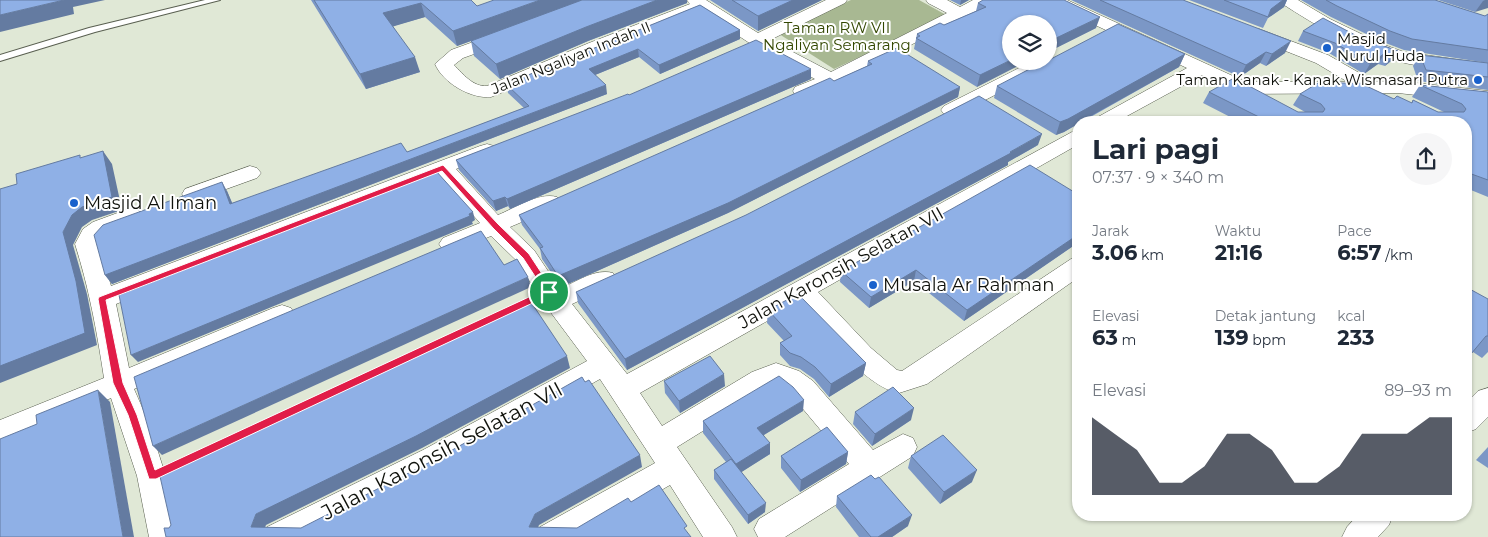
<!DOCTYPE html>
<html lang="id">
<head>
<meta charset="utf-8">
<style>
	:root { --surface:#fff; --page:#f6f6f7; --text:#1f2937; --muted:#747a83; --accent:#111827 }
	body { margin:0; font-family:Montserrat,sans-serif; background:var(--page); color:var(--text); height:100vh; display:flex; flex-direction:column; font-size:19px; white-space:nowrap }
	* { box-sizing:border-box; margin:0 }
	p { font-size:16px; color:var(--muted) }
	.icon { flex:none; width:28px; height:28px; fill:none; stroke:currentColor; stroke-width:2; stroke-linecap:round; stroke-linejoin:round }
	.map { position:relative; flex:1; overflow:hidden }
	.side { position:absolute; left:1072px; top:116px; width:400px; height:405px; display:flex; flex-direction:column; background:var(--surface); border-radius:20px; box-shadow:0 1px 4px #0004 }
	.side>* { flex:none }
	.controls { position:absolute; left:1002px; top:15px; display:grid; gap:10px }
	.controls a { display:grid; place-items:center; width:55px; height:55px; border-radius:50%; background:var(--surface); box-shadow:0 1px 4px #0004; font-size:25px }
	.pin { position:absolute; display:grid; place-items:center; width:42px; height:42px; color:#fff; margin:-21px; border:2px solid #fff; border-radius:50%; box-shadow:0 1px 5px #0007 }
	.round { display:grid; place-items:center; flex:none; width:52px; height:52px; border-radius:26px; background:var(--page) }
	.headline { display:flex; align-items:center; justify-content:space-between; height:85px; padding:0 20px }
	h1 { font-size:28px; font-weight:700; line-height:38px }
	.figures { display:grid; grid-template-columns:repeat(3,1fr); gap:8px; height:85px; padding:5px 20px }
	.figures div { display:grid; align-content:center }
	.figures b { font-size:21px; font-weight:700 }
	.figures small { font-size:14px; font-weight:400 }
	.figures p { font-size:14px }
	.chart { height:140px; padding:10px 20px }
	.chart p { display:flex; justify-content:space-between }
	.chart svg { width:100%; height:90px; margin-top:5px; fill:var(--accent); opacity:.7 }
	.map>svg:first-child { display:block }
	.green { fill:#a8b892 }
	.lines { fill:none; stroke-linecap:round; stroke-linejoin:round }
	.lane-casing { stroke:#595f50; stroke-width:2 }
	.street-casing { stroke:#595f50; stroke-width:1 }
	.lane { fill:#fff; fill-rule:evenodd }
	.street { fill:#fff; fill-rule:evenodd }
	.wall { fill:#7b97c6 }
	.shaded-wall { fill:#647ba1 }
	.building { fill:#8fb0e6; stroke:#647ba1 }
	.route { fill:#e11d48; stroke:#fff; fill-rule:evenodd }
	.poi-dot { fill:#1961cc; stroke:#fff; stroke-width:2 }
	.labels { text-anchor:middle; stroke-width:4; stroke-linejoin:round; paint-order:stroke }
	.far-park-label { font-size:15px; fill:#334701; stroke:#fff }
	.far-poi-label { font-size:15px; fill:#0f110b; stroke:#fff; text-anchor:start }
	.far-street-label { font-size:15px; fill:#0f110b; stroke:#fff }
	.poi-label { font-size:18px; fill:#0f110b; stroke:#fff; text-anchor:start }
	.street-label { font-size:18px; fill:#0f110b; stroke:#fff }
	.near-street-label { font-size:21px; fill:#0f110b; stroke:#fff }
</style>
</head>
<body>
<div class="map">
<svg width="1488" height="537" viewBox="0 0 1488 537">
	<rect width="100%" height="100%" fill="#e0e8d6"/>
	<path class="green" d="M851 0H919L948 16 834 69 776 32Z"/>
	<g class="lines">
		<defs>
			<path id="lane" d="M205 0H220L95 32 0 61V55L89 28Z"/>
			<g id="street">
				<path d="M687 0H706L758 33 826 0H847L845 3 770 40 831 72 947 13 928 3 926 0H947L960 7 973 0H994L992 3 843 80 802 97 795 95 793 91 795 87 815 79 751 44 701 11 491 97C471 99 443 83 435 64L451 50 498 33 504 32 510 33 513 37 510 41 463 58 454 65C463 74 473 87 487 86L589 43 690 4Z"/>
				<path d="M1046 0H1067L1246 82H1348L1316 63 1253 38 1250 34 1253 30 1259 29 1328 55 1375 82 1398 81 1488 91V103L1398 93 1241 94 1202 75 1116 122H1094L1096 118 1187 68 1048 3Z"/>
				<path d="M1279 0H1298L1330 19 1382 44 1404 52 1488 64V74C1458 70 1426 69 1397 61 1356 50 1317 26 1281 3Z"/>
				<path d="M1049 56 1053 57 1056 61 1053 65 958 114 951 116 944 114 941 110 944 106 1033 61H1049Z"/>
				<path d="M1079 130V144L818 292 871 348 897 370 902 371 1071 259 1079 257V277L927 384 899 393C864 387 822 329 799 303L640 393 662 426 752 372 776 363 799 371 813 381 873 450 903 434 913 438 917 447 913 456 785 537H758L754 529 759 519 849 464 793 397 777 385 677 447 732 527 737 537H703L670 485 580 537H535L540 527 655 463 600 379 443 468 309 537H262L267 527 423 450 587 361 540 298 518 262 491 236 451 252 443 250 439 244 443 238 480 223 439 176 116 304 129 368 273 308 282 305 291 308 295 315 291 322 134 389C156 437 169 486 181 537H149L137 476 111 398 0 445V420L104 378C97 332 89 288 75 244L83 229 93 222 131 208 139 211 142 216C133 231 106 226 99 244L111 286 480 146 487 144 494 146 497 150 494 154 456 169 498 215C515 208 539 192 557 197L560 202 557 207 510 227 534 250 560 289C576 282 595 268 613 273L616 279 613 285 572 304 627 374 1072 132Z"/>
				<path d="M250 166 257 168 261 173 257 178 193 201 185 199 182 194 185 189Z"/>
				<path d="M1488 388V417L1476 429 1466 433V403L1478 391Z"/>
				<path d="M1358 515H1393L1389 525 1378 537H1342L1347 527Z"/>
			</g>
		</defs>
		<use href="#lane" class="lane-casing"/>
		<use href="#street" class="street-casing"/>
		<use href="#lane" class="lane"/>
		<use href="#street" class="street"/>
	</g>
	<g class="wall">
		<path d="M311 0H471L477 6 687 3 588 41 500 79 474 56 471 41 457 46 425 17 393 26 420 72 366 89Z"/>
		<path d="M710 0H822L758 31Z"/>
		<path d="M950 0H969L960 5Z"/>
		<path d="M1071 0H1183L1285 53 1266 66 1260 63 1240 77Z"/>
		<path d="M1189 0H1287L1284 7 1268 18 1263 28Z"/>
		<path d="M1301 0H1435L1485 16 1488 14V63L1404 50 1383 42 1331 17Z"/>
		<path d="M1438 0H1488L1475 12Z"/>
		<path d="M978 3 1096 28 1050 51 1049 54V24L977 87 914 49 917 34 944 25 976 11Z"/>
		<path d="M700 5 740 30V39L660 74 639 57 595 75 607 94 112 284 105 275 227 191 232 203 407 152 524 108 508 93 506 84Z"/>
		<path d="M1303 31 1357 36 1398 51 1391 61 1385 66 1378 64 1364 74 1329 53 1298 41Z"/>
		<path d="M1185 54 1179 67 1064 132 1056 135 994 98 997 86Z"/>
		<path d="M1420 55 1488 63V90L1418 81 1413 66Z"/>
		<path d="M868 61 960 87 958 97 728 213 561 287 542 259 540 249 522 225 519 215 834 81 867 66Z"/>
		<path d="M811 79 510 209 508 206 496 211 459 170 456 160 629 95Z"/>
		<path d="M1420 85 1488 92V197L1466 188V122H1240L1203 103 1209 92 1298 112H1305L1293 105 1300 94 1394 99 1411 103 1413 100 1438 112H1444L1412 97Z"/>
		<path d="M1038 145 1008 162V165L627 370 578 303 576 292Z"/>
		<path d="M1079 195V242L964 321 914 281 869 308 840 282 841 271Z"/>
		<path d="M1488 299V352L1482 358 1473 352Z"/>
		<path d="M768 310 866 363 863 376 829 397 814 379 800 369 790 366 780 355V343L784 341 767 323Z"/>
		<path d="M664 381 725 386 680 413 665 393Z"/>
		<path d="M803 411 764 435 770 454 741 472 765 512 748 524 714 479V470L726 462 703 433V421Z"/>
		<path d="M855 412 911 420 872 446 853 424Z"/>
		<path d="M1488 447V468L1476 460Z"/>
		<path d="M848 452 846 464 800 492 781 468V456Z"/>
		<path d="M911 456 972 482 940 504 908 468Z"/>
		<path d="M837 496 908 526 892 537H859L836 507Z"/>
	</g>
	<g class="shaded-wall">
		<path d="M64 0H105L73 7 74 14 0 32V15Z"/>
		<path d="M540 0H583L457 46 453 31Z"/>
		<path d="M657 0H687V3L588 41 500 79 496 64 586 27Z"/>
		<path d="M793 0H822L758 31V16Z"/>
		<path d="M961 0H969L960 5Z"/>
		<path d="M1283 0H1287L1284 7 1268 18 1271 9Z"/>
		<path d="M1485 0H1488V8L1475 12 1483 1Z"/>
		<path d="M421 3 425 17 388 28 383 13Z"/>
		<path d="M1100 17 1096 28 1050 51 1052 40Z"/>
		<path d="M740 30V39L660 74 659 65Z"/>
		<path d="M1291 41 1285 53 1266 66 1272 54Z"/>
		<path d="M638 49 639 57 590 77 589 69Z"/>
		<path d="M1398 51 1391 61 1385 66 1392 56Z"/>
		<path d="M1266 52 1260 63 1240 77 1246 65Z"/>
		<path d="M1385 53 1378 64 1364 74 1370 64Z"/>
		<path d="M1185 54 1179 67 1080 122H1079V123L1064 132 1056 135 1060 122Z"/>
		<path d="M415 57 420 72 366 89 360 74Z"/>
		<path d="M1011 60V61H1028L977 87 980 75Z"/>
		<path d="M811 69V79L510 209 507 199Z"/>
		<path d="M606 85 607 94 112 284 105 275Z"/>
		<path d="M960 87 958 97 728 213 561 287 558 276Z"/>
		<path d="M1042 134 1038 145 1008 162V165L627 370 625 359 1010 152Z"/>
		<path d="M103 151 112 164 122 210 92 220 82 227 73 245 87 294 97 345 0 383V366L63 232Z"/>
		<path d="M222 182 227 191 236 212 230 204Z"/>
		<path d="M505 197 508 206 496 211 493 201Z"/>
		<path d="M473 212 475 220 472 222 473 224 138 362 131 355Z"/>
		<path d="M1079 234V242L964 321 967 310Z"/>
		<path d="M916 270 914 281 869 308 871 297Z"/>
		<path d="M528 277 531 287 162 455 153 446Z"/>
		<path d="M567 356 570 368 422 448 266 525 261 537 251 527 256 514Z"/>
		<path d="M866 363 863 376 829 397 831 384Z"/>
		<path d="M724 374 725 386 680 413 679 401Z"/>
		<path d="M98 390 110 402 134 537H123Z"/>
		<path d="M804 400 803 411 757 439V428Z"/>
		<path d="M914 408 911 420 872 446 875 434Z"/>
		<path d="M770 443V454L737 475 736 464Z"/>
		<path d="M848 452 846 464 800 492 801 480Z"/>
		<path d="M640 455 642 467 539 525 534 537 529 527 535 514Z"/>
		<path d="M977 470 972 482 940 504 944 492Z"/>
		<path d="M766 503 765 512 748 524V515Z"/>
		<path d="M912 515 908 526 892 537H878Z"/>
	</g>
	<g class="building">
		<path d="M0 0H64L0 15Z"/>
		<path d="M314 0H471L477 6 494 0H540L453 31 421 3 383 13 415 57 360 74Z"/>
		<path d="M582 0H657L586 27 496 64 471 41Z"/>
		<path d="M732 0H793L758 16Z"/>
		<path d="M983 0H1064L1100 17 1052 40 1051 48H1049V24H1011V60L980 75 916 38 920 36 917 34 940 23 944 25 986 7 978 3Z"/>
		<path d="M1100 0H1183L1291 41 1272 54 1266 52 1246 65Z"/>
		<path d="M1224 0H1283L1271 9 1268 17Z"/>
		<path d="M1326 0H1435L1485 16 1488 14V50L1412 39 1390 31 1337 6Z"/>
		<path d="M700 5 740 30 659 65 638 49 589 69 606 85 105 275 94 235 103 225 222 182 230 204 401 143 407 152 529 106 506 84Z"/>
		<path d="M1323 18 1357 36 1398 51 1392 56 1385 53 1370 64 1335 43 1303 31Z"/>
		<path d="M1118 24 1185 54 1068 119 1060 122 997 86 1045 61H1049V60Z"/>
		<path d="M756 40 811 69 507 199 505 197 493 201 456 160 628 94 629 95Z"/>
		<path d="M897 48 960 87 728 203 558 276 540 248 543 247 519 215 830 78 834 81 872 64 868 61Z"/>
		<path d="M1420 55 1488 63V77L1426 70Z"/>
		<path d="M1234 78 1298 112H1323L1325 109 1321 104 1300 94 1318 83H1360L1394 99 1397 96 1412 103 1413 100 1438 112H1464L1466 109 1462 104 1420 85 1488 92V180L1466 172V122H1269L1209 92Z"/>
		<path d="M979 96 1042 134 1010 152 1011 153 625 359 576 292 746 215Z"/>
		<path d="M103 151 112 197 82 207 72 215 63 232 76 281 85 333 0 366V189L17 184 16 174 80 155V158Z"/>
		<path d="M1030 165 1079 195V234L967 310 916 270 871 297 841 271Z"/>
		<path d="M436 171 473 212 469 214 470 216 131 355 119 295Z"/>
		<path d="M481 231 504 265 517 259 528 277 153 446 134 377Z"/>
		<path d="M1466 287 1488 299V336H1486L1466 360Z"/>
		<path d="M798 294 866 363 831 384 815 367 801 357 790 353 780 343 792 336 768 310Z"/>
		<path d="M529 299 567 356 416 436 256 514 251 527 301 528 438 458 582 377 585 382 589 380 640 455 535 514 529 527 577 528 628 498 631 502 659 485 687 526 684 528 691 537H166L164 528H169L171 525 159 472Z"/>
		<path d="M710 356 724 374 679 401 664 381Z"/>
		<path d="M779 376 793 387 804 400 757 428 770 443 736 464 703 421Z"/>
		<path d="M893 387 914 408 875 434 855 412Z"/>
		<path d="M98 390 123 537H0V439L37 424 36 415Z"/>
		<path d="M827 427 848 452 801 480 781 456Z"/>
		<path d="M943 435 977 470 944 492 911 456Z"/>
		<path d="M731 459 766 503 748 515 714 470Z"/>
		<path d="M871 475 875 479 879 477 912 515 878 537H871L837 496Z"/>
	</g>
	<path class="route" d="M443 165 498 224 529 254 552 289V294L156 479H149L128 415 113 383 98 299 99 297ZM442 171 493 228 523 258 544 290 155 470 137 415 123 383 106 300Z"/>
	<g class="poi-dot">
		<circle cx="1327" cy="48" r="5"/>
		<circle cx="1478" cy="80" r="5"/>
		<circle cx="74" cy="203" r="5"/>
		<circle cx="873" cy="285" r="5"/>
	</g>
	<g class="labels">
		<g class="far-park-label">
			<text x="837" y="33">Taman RW VII<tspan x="837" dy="17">Ngaliyan Semarang</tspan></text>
		</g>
		<g class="far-poi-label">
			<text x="1337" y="44">Masjid<tspan x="1337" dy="17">Nurul Huda</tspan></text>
			<text x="1468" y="85" text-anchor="end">Taman Kanak - Kanak Wismasari Putra</text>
		</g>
		<g class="far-street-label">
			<text transform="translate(571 58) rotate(-22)" y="5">Jalan Ngaliyan Indah II</text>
		</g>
		<g class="poi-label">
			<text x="84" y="209">Masjid Al Iman</text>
			<text x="883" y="291">Musala Ar Rahman</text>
		</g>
		<g class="street-label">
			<text transform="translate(841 268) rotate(-29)" y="6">Jalan Karonsih Selatan VII</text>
		</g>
		<g class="near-street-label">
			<text transform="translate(442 451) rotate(-28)" y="7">Jalan Karonsih Selatan VII</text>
		</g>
	</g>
</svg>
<div class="controls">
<a><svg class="icon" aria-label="layers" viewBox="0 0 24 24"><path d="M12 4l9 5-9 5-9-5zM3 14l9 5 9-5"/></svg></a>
</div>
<div class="pin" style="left:549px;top:292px;background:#1e9e55"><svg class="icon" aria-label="arrive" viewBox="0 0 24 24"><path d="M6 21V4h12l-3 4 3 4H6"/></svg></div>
<section class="side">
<div class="headline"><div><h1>Lari pagi</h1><p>07:37 · 9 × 340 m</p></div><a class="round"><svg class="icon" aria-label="share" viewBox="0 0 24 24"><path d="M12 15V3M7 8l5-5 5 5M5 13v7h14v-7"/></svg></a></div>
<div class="figures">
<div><p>Jarak</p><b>3.06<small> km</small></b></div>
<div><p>Waktu</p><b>21:16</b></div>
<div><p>Pace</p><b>6:57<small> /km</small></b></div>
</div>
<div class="figures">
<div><p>Elevasi</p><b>63<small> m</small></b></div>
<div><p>Detak jantung</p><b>139<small> bpm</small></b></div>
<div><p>kcal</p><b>233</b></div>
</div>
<div class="chart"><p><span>Elevasi</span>89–93 m</p>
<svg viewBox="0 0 160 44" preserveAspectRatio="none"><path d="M0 44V6L10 14L20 22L30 38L40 38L50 30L60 14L70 14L80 22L90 38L100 38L110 30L120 14L130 14L140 14L150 6L160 6V44z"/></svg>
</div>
</section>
</div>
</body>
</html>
